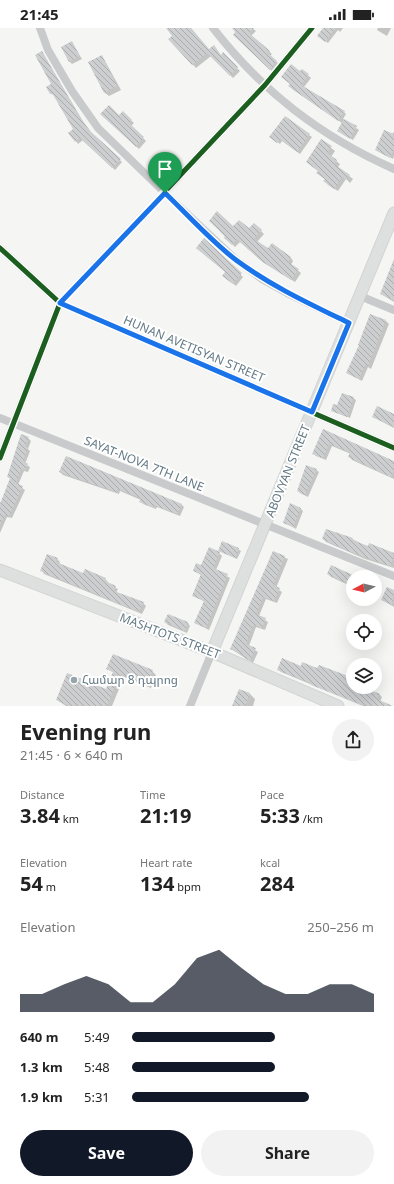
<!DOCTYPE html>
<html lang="en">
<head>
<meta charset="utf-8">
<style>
	:root { --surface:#fff; --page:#f2f2f2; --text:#222; --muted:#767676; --accent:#111827 }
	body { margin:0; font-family:"Noto Sans","Noto Sans Armenian",sans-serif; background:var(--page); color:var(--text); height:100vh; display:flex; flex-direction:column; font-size:15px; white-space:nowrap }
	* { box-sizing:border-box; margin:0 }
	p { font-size:13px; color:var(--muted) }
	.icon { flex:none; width:22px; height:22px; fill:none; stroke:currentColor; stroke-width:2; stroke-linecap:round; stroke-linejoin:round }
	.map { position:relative; height:678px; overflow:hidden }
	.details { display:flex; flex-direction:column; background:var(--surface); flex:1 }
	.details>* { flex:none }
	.needle { width:26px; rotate:263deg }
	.fabs { position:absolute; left:346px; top:542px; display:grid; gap:8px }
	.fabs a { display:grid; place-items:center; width:36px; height:36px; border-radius:50%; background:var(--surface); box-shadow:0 4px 16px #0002; font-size:20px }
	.pin { position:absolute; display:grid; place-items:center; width:34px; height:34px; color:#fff; margin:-41px -17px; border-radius:50% 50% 50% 0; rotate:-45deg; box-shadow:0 0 4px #0007 }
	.pin .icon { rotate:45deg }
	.round { display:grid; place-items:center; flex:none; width:42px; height:42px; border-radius:21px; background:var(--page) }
	.head { display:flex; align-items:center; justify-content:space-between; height:68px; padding:0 20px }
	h1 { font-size:22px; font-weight:700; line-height:30px }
	.metrics { display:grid; grid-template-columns:repeat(3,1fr); gap:6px; height:68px; padding:4px 20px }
	.metrics div { display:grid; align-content:center }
	.metrics b { font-size:20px; font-weight:700 }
	.metrics small { font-size:11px; font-weight:400 }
	.metrics p { font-size:11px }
	.chart { height:112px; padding:8px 20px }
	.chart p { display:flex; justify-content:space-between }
	.chart svg { width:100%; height:72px; margin-top:4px; fill:var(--accent); opacity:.7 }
	.primary-button { display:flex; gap:8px; margin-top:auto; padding:8px 20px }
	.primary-button a { flex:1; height:46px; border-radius:24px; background:var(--accent); color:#fff; font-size:16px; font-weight:700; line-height:46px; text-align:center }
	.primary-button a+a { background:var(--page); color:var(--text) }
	ul { padding:0 20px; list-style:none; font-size:13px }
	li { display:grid; grid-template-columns:64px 48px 1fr; align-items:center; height:30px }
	li i { height:10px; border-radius:5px; background:var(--accent) }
	.status { display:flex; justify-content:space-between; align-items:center; height:28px; padding:0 20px; background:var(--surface); direction:ltr }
	.status svg { height:11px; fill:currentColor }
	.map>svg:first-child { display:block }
	.shadow { fill:#0003 }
	.building { fill:url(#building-back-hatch) }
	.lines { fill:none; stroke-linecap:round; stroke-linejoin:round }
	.secondary-casing { stroke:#d2d3d3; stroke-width:13 }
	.minor { stroke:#c9cacb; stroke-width:8 }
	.secondary { stroke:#dedfdf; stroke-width:11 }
	.cycleway-casing { stroke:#fff; stroke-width:8 }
	.cycleway { stroke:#1b5e20; stroke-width:5 }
	.route-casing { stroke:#fff; stroke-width:8 }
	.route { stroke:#1a73e8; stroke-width:5 }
	.poi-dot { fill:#97a5ac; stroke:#fff; stroke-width:1.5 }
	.labels { text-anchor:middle; stroke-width:4; stroke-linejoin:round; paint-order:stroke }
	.street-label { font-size:12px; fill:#647a85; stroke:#fff }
	.poi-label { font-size:12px; fill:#647a85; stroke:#fff; text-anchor:start }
</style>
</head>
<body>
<div class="status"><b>21:45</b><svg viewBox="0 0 49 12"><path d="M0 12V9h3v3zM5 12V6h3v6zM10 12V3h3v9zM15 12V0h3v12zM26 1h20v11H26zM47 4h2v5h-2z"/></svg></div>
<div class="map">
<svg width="394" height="678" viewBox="0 0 394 678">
	<defs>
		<pattern id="building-back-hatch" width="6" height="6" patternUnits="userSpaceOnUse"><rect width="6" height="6" fill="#cdcecf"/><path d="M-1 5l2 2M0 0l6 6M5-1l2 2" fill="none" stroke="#aaacae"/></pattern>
	</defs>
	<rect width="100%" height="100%" fill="#f5f5f3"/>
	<g class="shadow">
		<path d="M167 0H191L209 22 221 28 223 26 240 43 233 50 211 28 196 40 170 11 173 8Z"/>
		<path d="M234 0H252L256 3 251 8 272 26 270 28 279 36 273 44 234 7 237 4Z"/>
		<path d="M324 0H343L340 4 338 2 328 15 321 10Z"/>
		<path d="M378 0H391L387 8 377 2Z"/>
		<path d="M71 14 82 31 72 36 70 34Z"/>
		<path d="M42 24 84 95 93 107 122 134 115 142 83 112 78 116 76 113 74 102 55 67 51 66 47 59 53 56Z"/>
		<path d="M101 29 105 33 121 62 109 68 105 65 90 35Z"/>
		<path d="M302 42 311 50 304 59 344 84 346 86 343 91 359 102 353 112 341 105 342 95 292 61Z"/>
		<path d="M123 85 134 95 131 98 146 113 139 121 102 86 119 89Z"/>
		<path d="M394 104V128L393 131 376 122Z"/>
		<path d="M309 107 312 109 300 126 282 113 280 116 273 111Z"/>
		<path d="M321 112 335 123 331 129 340 136 338 139 353 151 350 155 346 151 338 163 328 157 326 152 317 145 319 143 307 134Z"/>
		<path d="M210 193 234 200 249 202 254 196 264 206 257 214 269 221 272 217 291 230 293 233 291 237 301 245 295 254 264 235 240 214 235 219Z"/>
		<path d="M204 212 243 249 236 258 226 250 227 244Z"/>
		<path d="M394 235V274L381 266Z"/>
		<path d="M371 287 386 293 389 296 371 341 368 339 362 353 347 345 360 318Z"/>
		<path d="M353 370 356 372 350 390 332 382Z"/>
		<path d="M394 386V400L373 389Z"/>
		<path d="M324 402 394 434V451L352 432 350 429 351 426 332 418 326 432 316 428 313 425Z"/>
		<path d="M28 410 31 413 28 421 30 423 25 436 30 439 28 444 24 443 18 457 25 462 12 490 7 489 0 505V474L2 475 11 451 8 449Z"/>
		<path d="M316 442 319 444 308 469 300 465 298 463Z"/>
		<path d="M60 444 181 476 184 479 180 488 157 479 156 481 143 476 141 473V472L120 463 119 466 63 447Z"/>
		<path d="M300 480 303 483 296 501 284 494Z"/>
		<path d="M323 511H352L368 519 370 516 394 526V540L365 531 326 514Z"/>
		<path d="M238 521 241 523 237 531 220 523Z"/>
		<path d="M273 524 288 531 276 560 282 564 277 575 266 571 259 588 268 594 265 602 256 599 249 618 258 624 253 635 231 621Z"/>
		<path d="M219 525 222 528 216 542 230 550 209 602 195 595 205 574 193 567 201 547 194 543Z"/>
		<path d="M57 531 60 534 59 537 84 547 105 551 108 554 107 556 118 561 116 565 143 575 146 578 142 586 44 546 42 543Z"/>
		<path d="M331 539 356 549H353V559L331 549 328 546Z"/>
		<path d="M387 560 394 563V579L382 572Z"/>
		<path d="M168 587 188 595 190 598 187 605 168 597 165 594Z"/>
		<path d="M301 639 347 649 350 652 348 655 353 657V659H359L379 666 382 669 380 674 391 678H363L281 644 278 641Z"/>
		<path d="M108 641 152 643 156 647 151 660 124 649 112 678H66L57 672 107 662 114 645Z"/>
		<path d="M240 662 250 666 255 671 253 678H233Z"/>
	</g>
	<g class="building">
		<path d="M166 0H191L209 21 214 17 221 27 223 24 238 39 230 48 207 25 192 37 168 11 172 8Z"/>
		<path d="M232 0H254L249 5 270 23 268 25 277 33 270 42 233 7 235 4Z"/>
		<path d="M323 0H336L325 14 317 8Z"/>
		<path d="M72 13 80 28 69 34 61 19Z"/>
		<path d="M42 23 81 91 91 104 121 131 112 140 80 110 75 114 68 105 73 101 52 65 50 66 46 59 51 56 35 27Z"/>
		<path d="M102 27 117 58 104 65 88 34Z"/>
		<path d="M291 36 300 43 302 41 309 46 301 57 345 83 338 93 288 58 290 56 281 49Z"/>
		<path d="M109 77 119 87 123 83 132 92 129 95 144 109 136 119 100 86Z"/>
		<path d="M285 88 310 106 297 124 280 111 277 115 269 109Z"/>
		<path d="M344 91 357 98 350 111 337 103Z"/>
		<path d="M384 102 394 106V121L390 130 375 122Z"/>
		<path d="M321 111 332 118 327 125 337 132 334 136 350 147 346 152 342 149 334 161 323 153 325 151 316 145 318 143 306 134Z"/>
		<path d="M217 183 233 198 239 192 249 200 254 195 262 202 254 211 268 220 272 215 291 229 288 234 299 241 291 252 260 232 237 211 232 217 224 210 225 208 209 193Z"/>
		<path d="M204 210 242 245 233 256 222 248 225 244 196 220Z"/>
		<path d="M394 231V272L380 266Z"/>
		<path d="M370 286 386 292 368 338 365 337 359 351 346 345 359 317H358Z"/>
		<path d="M342 365 354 369 347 389 331 383 333 376 337 377Z"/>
		<path d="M377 378 394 386V399L372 389Z"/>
		<path d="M323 401 394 433V442L391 449 348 429 350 424 329 416 323 430 312 426Z"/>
		<path d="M21 406 29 409 25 418 28 420 23 433 28 436 25 442 21 441 16 455 23 458 9 488 5 487 0 497V476L10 450 7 449Z"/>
		<path d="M66 428 182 476 177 486 154 477 153 479 139 474 141 470 118 461 116 464 59 444Z"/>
		<path d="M306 437 317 441 305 467 297 463Z"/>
		<path d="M290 475 301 480 293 499 283 495Z"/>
		<path d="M326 501 353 510 352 512 368 518 369 515 394 525 391 538 351 524 322 511Z"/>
		<path d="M222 513 239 520 235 530 218 523Z"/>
		<path d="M209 519 220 524 213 540 228 546 206 600 194 595 204 573 192 568 201 546 193 543 196 535 201 537Z"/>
		<path d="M273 523 285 528 273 557 280 560 274 573 263 569 256 586 266 590 262 600 253 597 246 616 256 620 250 633 243 629 244 627 230 621Z"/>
		<path d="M47 526 58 530 56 534 83 545 85 541 106 550 105 553 116 558 114 563 144 574 139 584 40 543Z"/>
		<path d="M331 537 353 547V558L327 546Z"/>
		<path d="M387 559 394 562 392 577 381 572Z"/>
		<path d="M168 586 188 594 185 603 164 594Z"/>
		<path d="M113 626 153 642 147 657 120 646 107 678H70L56 672 67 645 106 661 113 644 106 641Z"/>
		<path d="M282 630 301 638 302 634 317 640 319 637 348 648 345 653 353 656V659L365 661 366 660 380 666 377 671 393 678H365L311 657V655L277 642Z"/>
		<path d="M239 661 250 665 245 678H232Z"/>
	</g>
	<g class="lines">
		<defs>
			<g id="secondary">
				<path d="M0 542 212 624 338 678"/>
				<path d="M212 624 394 185"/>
			</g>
		</defs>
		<use href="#secondary" class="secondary-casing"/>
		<g class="minor">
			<path d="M40 0 48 22 72 63 98 100 165 165 235 231 262 251 289 266 349 295"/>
			<path d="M213 0C263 64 320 108 394 141"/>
			<path d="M0 220 60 275 394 420"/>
			<path d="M360 268 394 282"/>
			<path d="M0 390 394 548"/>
			<path d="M0 430 60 275 265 57 312 0"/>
			<path d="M190 678 212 624"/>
		</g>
		<use href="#secondary" class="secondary"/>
		<defs>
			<g id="cycleway">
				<path d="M0 220 60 275 394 420"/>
				<path d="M0 430 60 275 265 57 312 0"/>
			</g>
		</defs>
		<use href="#cycleway" class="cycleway-casing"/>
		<use href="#cycleway" class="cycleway"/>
	</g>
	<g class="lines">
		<defs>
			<path id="route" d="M165 165C187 186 212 214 236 232 271 258 310 276 349 295L312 384 60 275Z"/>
		</defs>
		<use href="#route" class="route-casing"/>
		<use href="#route" class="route"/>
	</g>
	<circle class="poi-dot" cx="74" cy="652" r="4"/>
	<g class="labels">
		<g class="street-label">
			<text transform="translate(194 321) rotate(23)" y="4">HUNAN AVETISYAN STREET</text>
			<text transform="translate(144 436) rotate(22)" y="4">SAYAT-NOVA 7TH LANE</text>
			<text transform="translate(288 443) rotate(-68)" y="4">ABOVYAN STREET</text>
			<text transform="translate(170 608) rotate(21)" y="4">MASHTOTS STREET</text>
		</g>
		<g class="poi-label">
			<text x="82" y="656">Համար 8 դպրոց</text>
		</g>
	</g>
</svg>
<div class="fabs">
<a><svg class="needle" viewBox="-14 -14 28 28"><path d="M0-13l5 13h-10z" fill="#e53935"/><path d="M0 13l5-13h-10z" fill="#767676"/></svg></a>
<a><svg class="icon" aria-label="locate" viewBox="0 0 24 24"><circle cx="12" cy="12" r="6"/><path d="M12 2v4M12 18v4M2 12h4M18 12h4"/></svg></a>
<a><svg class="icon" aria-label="layers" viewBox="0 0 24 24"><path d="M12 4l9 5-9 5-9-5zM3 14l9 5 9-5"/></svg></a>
</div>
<div class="pin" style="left:165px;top:165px;background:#1e9e55"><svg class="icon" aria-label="arrive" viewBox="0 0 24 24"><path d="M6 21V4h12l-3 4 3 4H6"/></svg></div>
</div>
<section class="details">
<div class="head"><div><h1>Evening run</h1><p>21:45 · 6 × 640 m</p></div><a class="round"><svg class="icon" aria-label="share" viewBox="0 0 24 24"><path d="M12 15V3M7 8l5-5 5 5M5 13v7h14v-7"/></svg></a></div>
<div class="metrics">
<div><p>Distance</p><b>3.84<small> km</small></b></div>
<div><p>Time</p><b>21:19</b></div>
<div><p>Pace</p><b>5:33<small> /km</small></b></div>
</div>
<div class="metrics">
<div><p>Elevation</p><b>54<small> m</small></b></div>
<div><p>Heart rate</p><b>134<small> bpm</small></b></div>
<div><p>kcal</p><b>284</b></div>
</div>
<div class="chart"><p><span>Elevation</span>250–256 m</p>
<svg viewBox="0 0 160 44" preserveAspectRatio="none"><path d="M0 44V33L10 33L20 27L30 22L40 27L50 38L60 38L70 27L80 11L90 6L100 17L110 27L120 33L130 33L140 27L150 27L160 33V44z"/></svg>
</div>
<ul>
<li><b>640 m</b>5:49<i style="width:59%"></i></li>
<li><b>1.3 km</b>5:48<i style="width:59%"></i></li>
<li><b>1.9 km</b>5:31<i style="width:73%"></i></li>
</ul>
<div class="primary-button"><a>Save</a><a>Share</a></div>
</section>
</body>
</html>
